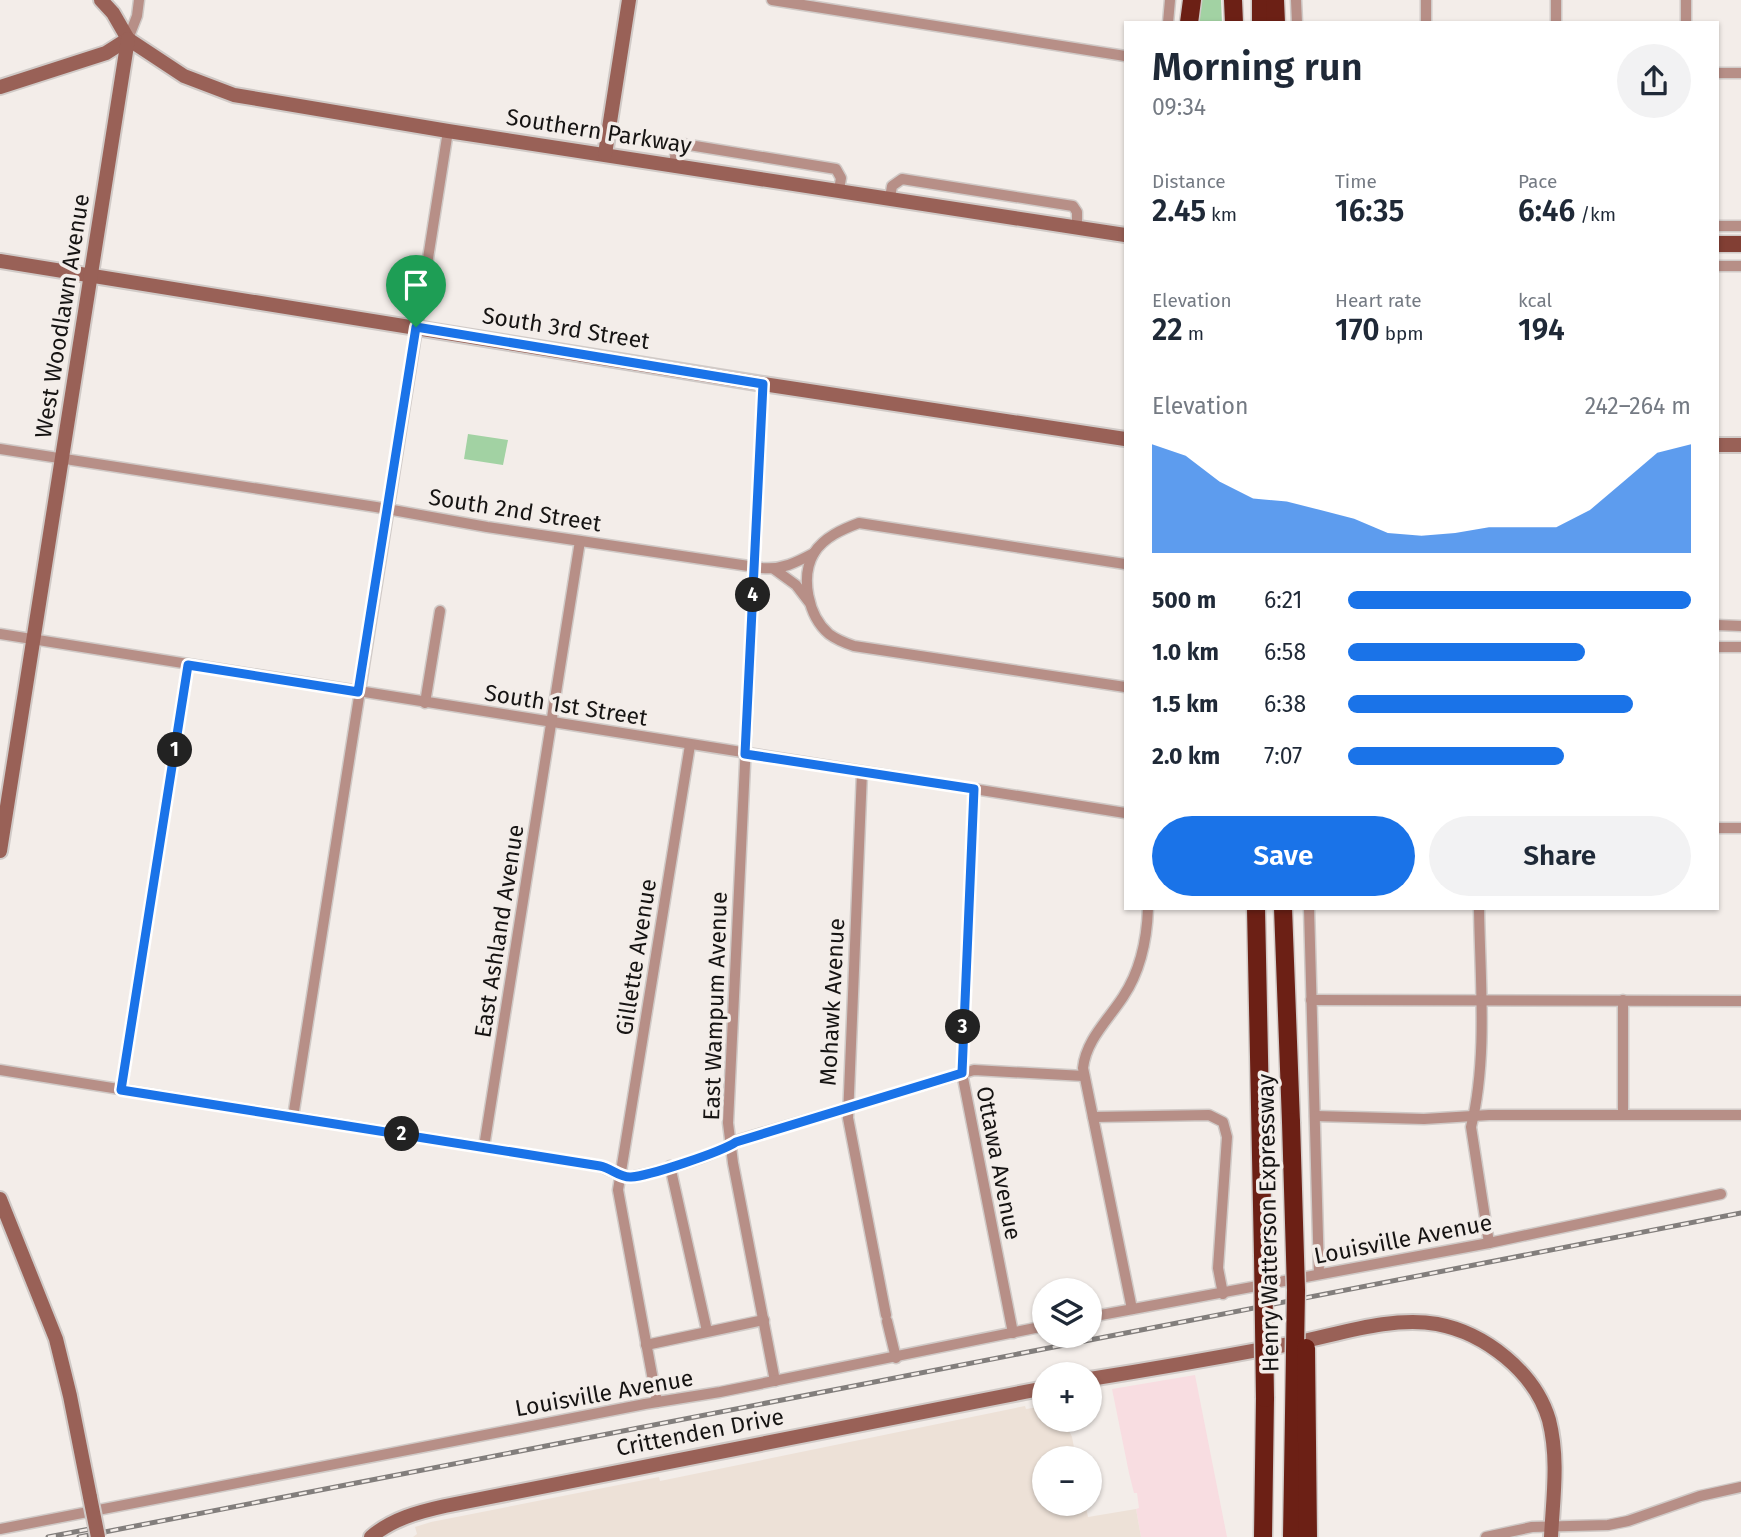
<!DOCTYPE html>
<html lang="en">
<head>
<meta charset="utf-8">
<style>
	:root { --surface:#fff; --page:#f2f2f3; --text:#1f2937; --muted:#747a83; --accent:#1a73e8 }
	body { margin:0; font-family:"Fira Sans",sans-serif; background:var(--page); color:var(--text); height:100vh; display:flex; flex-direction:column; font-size:26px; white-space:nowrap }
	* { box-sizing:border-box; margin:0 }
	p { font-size:23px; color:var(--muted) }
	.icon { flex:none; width:38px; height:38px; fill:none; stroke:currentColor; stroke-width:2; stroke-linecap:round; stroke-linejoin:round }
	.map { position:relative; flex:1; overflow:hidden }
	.drawer { position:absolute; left:1124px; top:21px; width:595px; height:889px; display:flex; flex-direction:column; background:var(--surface); border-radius:0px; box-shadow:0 2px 5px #0004 }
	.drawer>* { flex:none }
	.buttons { position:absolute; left:1032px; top:1278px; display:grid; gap:14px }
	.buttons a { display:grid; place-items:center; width:70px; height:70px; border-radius:50%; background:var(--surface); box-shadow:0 2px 5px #0004; font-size:35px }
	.pin { position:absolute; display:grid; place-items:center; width:60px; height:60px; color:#fff; margin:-72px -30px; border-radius:50% 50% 50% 0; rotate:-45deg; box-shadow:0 0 7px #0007 }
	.pin .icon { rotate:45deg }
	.km { position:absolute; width:35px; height:35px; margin:-18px; border-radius:50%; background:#222; color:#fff; font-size:19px; line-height:35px; text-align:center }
	.round { display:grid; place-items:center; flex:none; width:74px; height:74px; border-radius:37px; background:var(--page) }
	.head { display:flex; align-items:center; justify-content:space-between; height:119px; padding:0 28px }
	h1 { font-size:38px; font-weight:600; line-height:52px }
	.figures { display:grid; grid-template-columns:repeat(3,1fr); gap:10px; height:119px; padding:7px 28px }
	.figures div { display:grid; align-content:center }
	.figures b { font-size:30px; font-weight:600 }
	.figures small { font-size:19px; font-weight:400 }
	.figures p { font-size:19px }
	.chart { height:196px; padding:14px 28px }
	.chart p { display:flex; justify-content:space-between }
	.chart svg { width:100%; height:126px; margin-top:7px; fill:var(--accent); opacity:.7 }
	.cta { display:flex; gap:14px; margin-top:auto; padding:14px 28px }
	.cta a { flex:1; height:80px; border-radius:42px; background:var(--accent); color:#fff; font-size:28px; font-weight:600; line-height:80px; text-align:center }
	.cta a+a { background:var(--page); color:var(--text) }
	ul { padding:0 28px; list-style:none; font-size:23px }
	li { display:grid; grid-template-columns:112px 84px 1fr; align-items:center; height:52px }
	li i { height:18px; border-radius:9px; background:var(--accent) }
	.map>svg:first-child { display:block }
	.commercial { fill:#f8dde1 }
	.built { fill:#ede1d7 }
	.green { fill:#a2d2a3 }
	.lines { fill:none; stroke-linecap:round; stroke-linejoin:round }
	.street-casing { stroke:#d0cac7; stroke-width:13 }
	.secondary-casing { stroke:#d0cac7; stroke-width:18 }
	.primary-casing { stroke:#d0cac7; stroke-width:19 }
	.highway-casing { stroke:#d0cac7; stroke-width:21 }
	.street { stroke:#b78f87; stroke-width:10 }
	.secondary { stroke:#996157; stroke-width:14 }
	.primary { stroke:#823f34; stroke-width:16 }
	.highway { stroke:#6c2015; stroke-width:18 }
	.rail-casing { stroke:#827e7c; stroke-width:5 }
	.rail { stroke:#f3ede9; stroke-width:2.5; stroke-dasharray:8; stroke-linecap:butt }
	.secondary-bridge-casing { stroke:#d0cac7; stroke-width:18; stroke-linecap:butt }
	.highway-bridge-casing { stroke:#d0cac7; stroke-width:21; stroke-linecap:butt }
	.secondary-bridge { stroke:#996157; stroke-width:14 }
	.highway-bridge { stroke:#6c2015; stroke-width:18 }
	.route-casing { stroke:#fff; stroke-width:14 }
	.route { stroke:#1a73e8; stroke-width:9 }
	.labels { text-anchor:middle; stroke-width:7; stroke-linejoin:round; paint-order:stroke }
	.street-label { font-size:23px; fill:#161413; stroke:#f3ede9 }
</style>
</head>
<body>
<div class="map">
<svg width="1741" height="1537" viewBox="0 0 1741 1537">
	<rect width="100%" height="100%" fill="#f3ede9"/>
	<path class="commercial" d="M1195 1375 1227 1537H1141L1136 1509 1139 1508 1137 1493H1134L1129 1473 1112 1389Z"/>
	<path class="built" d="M1025 1406 1026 1409 1045 1406V1419H1064L1072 1437 1076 1458H1045V1503H1085L1088 1517 1136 1509 1141 1537H413L417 1534 415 1527 431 1522 659 1477 660 1481Z"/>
	<g class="green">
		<path d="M1198 0H1221L1222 23H1195Z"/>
		<path d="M468 434 508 440 503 465 464 459Z"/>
	</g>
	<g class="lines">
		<defs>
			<g id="street">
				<path d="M772 0 1125 56"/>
				<path d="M1296 0 1297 23"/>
				<path d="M1426 0V23"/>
				<path d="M1556 0V23"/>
				<path d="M1168 23 1170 0"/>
				<path d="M1686 23V0"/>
				<path d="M128 39 137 16 139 0"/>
				<path d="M1717 73H1741"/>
				<path d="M674 166 676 149 683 144 836 169 841 178 839 190"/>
				<path d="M890 198 892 186 902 179 1073 206 1077 212V228"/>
				<path d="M1717 226H1741"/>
				<path d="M1717 266H1741"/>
				<path d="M763 384 728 1123 733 1163 775 1381"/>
				<path d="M0 449 376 507 487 527 762 568C782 570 797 562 814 553"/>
				<path d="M1125 564 859 523C843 529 824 537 814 553 800 577 808 616 829 634 837 640 845 643 854 646L1125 687"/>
				<path d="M774 569 796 585 809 602"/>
				<path d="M1717 625 1741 626"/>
				<path d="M0 634 1125 813"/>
				<path d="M1717 647H1741"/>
				<path d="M425 703 440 611"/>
				<path d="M862 772 848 1118 886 1315"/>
				<path d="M974 789 962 1073 1013 1333"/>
				<path d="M1717 828H1741"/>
				<path d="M1309 908 1319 1274"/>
				<path d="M1479 908C1480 979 1488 1058 1471 1127L1489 1243"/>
				<path d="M1311 1000 1741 1001"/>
				<path d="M0 1070 600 1166 620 1175 631 1177C658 1172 714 1157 736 1141L974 1070 1084 1076"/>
				<path d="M121 1090 188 665"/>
				<path d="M1623 1114V1000"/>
				<path d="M1315 1116 1424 1119 1489 1115H1741"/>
				<path d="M293 1117 448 131"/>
				<path d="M1093 1117 1209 1115 1223 1122 1227 1137 1218 1268 1223 1294"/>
				<path d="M484 1147 580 541"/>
				<path d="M670 1166 707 1331"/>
				<path d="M1132 1309 1083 1068C1086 1040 1108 1020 1123 997 1141 970 1147 940 1148 908"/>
				<path d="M1090 1317 1489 1243 1721 1194"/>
				<path d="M887 1321 896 1358"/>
				<path d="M646 1345 764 1320"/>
				<path d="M657 1402 618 1190 690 745"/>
				<path d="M0 1529 645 1404 720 1392 1045 1326"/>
				<path d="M1486 1537 1532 1527 1608 1525 1628 1521 1700 1496 1741 1487"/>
			</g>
			<g id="secondary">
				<path d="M101 0 113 13 128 39 184 76 234 95 448 131 1125 235"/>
				<path d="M0 87 106 53 128 39"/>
				<path d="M605 154 629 0"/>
				<path d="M0 261 763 384 1125 439"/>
				<path d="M1717 445H1741"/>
				<path d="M0 851 128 39"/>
				<path d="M0 1199 56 1339 70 1396 90 1497"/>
				<path d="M1090 1379C1159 1368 1227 1356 1295 1343 1340 1334 1391 1316 1437 1324 1485 1333 1535 1372 1549 1420 1559 1459 1553 1498 1551 1537"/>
				<path d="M371 1537C392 1519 418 1512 445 1506L1045 1388"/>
			</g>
			<path id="primary" d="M1717 244H1741"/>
			<g id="highway">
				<path d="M1233 0 1234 23"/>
				<path d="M1261 0V23"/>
				<path d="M1275 0 1276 23"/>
				<path d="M1189 23 1192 0"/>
				<path d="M1256 908 1263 1255"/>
				<path d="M1283 908 1291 1122"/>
				<path d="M1263 1537 1265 1398"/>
			</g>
		</defs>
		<use href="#street" class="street-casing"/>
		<use href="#secondary" class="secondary-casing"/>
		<use href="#primary" class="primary-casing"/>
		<use href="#highway" class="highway-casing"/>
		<use href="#street" class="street"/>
		<use href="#secondary" class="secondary"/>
		<use href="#primary" class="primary"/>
		<use href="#highway" class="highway"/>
		<defs>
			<g id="rail">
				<path d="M48 1537 90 1529"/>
				<path d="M79 1537 1741 1213"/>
			</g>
		</defs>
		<use href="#rail" class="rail-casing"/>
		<use href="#rail" class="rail"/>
		<defs>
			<path id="secondary-bridge" d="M90 1497 98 1537"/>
			<g id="highway-bridge">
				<path d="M1291 1122 1296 1290 1292 1537"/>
				<path d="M1263 1255 1265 1398"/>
				<path d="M1306 1348 1308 1537"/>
			</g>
		</defs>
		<use href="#secondary-bridge" class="secondary-bridge-casing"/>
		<use href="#highway-bridge" class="highway-bridge-casing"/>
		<use href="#secondary-bridge" class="secondary-bridge"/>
		<use href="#highway-bridge" class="highway-bridge"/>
	</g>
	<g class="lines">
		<defs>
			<path id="route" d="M416 327 763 384 745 754 974 789 962 1073 736 1142C721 1152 649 1176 631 1177 620 1178 611 1168 600 1166L121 1090 188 665 358 692Z"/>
		</defs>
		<use href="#route" class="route-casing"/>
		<use href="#route" class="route"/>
	</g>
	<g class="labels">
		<g class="street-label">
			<text transform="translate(599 131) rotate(9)" y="8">Southern Parkway</text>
			<text transform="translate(62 316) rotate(-81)" y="8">West Woodlawn Avenue</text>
			<text transform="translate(566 328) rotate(9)" y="8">South 3rd Street</text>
			<text transform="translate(515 510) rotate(9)" y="8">South 2nd Street</text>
			<text transform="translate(566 705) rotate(9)" y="8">South 1st Street</text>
			<text transform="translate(499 931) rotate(-81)" y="8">East Ashland Avenue</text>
			<text transform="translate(636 957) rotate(-81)" y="8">Gillette Avenue</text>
			<text transform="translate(832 1002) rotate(-87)" y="8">Mohawk Avenue</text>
			<text transform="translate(715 1006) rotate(-88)" y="8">East Wampum Avenue</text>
			<text transform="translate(999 1163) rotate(79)" y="8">Ottawa Avenue</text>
			<text transform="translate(1268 1223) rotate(-91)" y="8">Henry Watterson Expressway</text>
			<text transform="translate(1403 1239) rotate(-11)" y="8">Louisville Avenue</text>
			<text transform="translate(604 1393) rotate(-10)" y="8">Louisville Avenue</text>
			<text transform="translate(700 1432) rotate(-11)" y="8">Crittenden Drive</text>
		</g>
	</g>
</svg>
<div class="buttons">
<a><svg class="icon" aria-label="layers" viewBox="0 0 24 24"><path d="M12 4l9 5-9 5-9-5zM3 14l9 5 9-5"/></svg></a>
<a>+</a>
<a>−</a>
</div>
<div class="pin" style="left:416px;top:327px;background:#1e9e55"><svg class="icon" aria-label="arrive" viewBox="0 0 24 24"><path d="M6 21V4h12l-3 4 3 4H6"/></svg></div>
<b class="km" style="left:175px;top:750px">1</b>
<b class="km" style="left:402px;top:1134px">2</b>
<b class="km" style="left:963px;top:1027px">3</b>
<b class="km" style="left:753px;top:595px">4</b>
<section class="drawer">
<div class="head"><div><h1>Morning run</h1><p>09:34</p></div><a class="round"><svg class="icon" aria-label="share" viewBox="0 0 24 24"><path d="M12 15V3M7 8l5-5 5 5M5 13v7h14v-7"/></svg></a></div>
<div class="figures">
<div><p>Distance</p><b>2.45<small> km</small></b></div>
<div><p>Time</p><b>16:35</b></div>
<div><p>Pace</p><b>6:46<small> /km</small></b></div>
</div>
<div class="figures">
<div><p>Elevation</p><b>22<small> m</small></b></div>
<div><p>Heart rate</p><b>170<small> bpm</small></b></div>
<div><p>kcal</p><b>194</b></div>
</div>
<div class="chart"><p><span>Elevation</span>242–264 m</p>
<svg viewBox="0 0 160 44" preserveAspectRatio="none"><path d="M0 44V6L10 10L20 19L30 25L40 26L50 29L60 32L70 37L80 38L90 37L100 35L110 35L120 35L130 29L140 19L150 9L160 6V44z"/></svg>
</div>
<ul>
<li><b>500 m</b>6:21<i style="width:100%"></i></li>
<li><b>1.0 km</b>6:58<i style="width:69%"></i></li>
<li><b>1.5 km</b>6:38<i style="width:83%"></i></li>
<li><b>2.0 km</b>7:07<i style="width:63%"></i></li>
</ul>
<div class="cta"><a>Save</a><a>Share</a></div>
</section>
</div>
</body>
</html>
